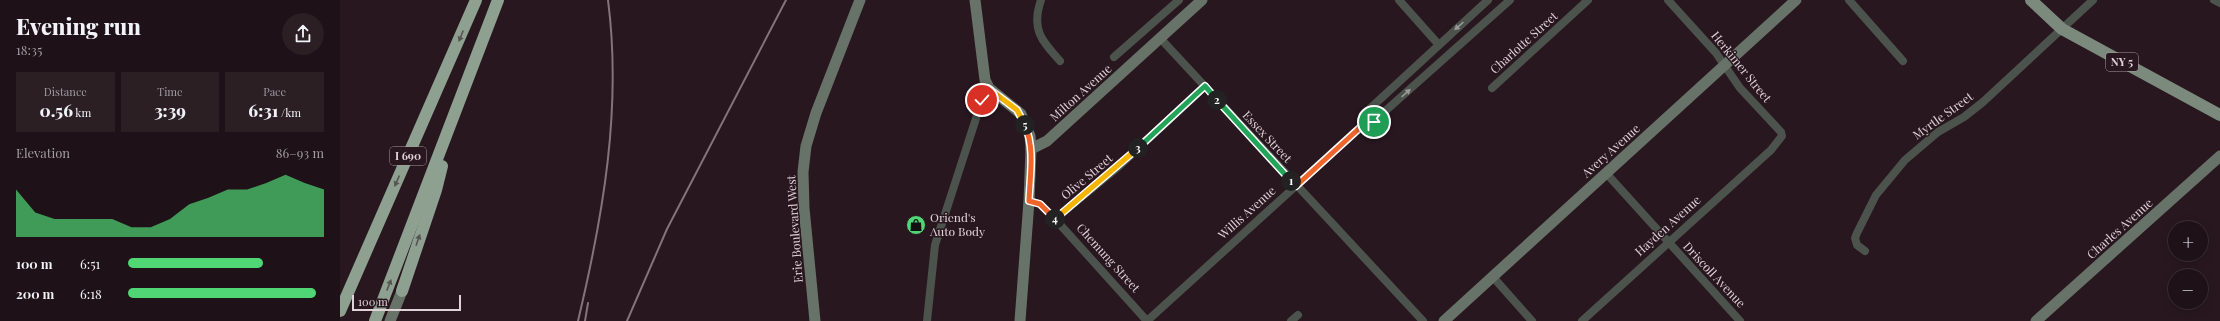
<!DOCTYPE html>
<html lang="en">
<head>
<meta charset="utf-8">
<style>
	:root { --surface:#1e1117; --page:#2b1f24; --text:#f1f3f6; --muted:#a19da1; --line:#3c3136; --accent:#50d674 }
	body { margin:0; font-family:"Playfair Display",serif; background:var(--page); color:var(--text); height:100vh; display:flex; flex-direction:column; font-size:15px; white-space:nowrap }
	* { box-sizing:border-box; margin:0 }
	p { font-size:13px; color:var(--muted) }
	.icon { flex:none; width:22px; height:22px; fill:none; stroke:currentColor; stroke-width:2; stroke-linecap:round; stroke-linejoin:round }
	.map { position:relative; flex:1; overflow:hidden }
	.panel { display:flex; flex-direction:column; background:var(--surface); width:340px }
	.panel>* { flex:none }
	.fabs { position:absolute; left:1828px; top:221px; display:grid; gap:8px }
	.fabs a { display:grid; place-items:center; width:40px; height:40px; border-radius:50%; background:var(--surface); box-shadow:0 2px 10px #0003,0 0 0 1px var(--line); font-size:20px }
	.scale { position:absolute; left:12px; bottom:10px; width:109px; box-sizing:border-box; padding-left:4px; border:2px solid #e0d3d8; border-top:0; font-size:11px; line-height:14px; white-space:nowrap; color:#e0d3d8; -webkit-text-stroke:3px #28171f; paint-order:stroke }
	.pin { position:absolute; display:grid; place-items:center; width:34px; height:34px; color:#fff; margin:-17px; border:2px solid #fff; border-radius:50%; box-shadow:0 1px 4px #0007 }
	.km { position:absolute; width:20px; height:20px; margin:-10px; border-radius:50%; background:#222; color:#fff; font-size:11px; line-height:20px; text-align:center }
	.round { display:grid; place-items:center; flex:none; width:42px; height:42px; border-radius:21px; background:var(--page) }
	.summary { display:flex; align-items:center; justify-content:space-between; height:68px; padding:0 16px }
	h1 { font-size:22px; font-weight:800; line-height:30px }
	.metrics { display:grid; grid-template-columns:repeat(3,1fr); gap:6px; height:68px; padding:4px 16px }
	.metrics div { display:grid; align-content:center; border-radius:0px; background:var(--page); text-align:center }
	.metrics b { font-size:17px; font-weight:800 }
	.metrics small { font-size:11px; font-weight:400 }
	.metrics p { font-size:11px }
	.chart { height:112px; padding:8px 16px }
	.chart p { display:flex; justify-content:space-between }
	.chart svg { width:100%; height:72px; margin-top:4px; fill:var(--accent); opacity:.7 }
	ul { padding:0 16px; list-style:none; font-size:13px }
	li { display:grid; grid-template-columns:64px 48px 1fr; align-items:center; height:30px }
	li i { height:10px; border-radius:5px; background:var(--accent) }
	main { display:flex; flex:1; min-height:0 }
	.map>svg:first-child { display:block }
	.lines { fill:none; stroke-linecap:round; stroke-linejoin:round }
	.street { stroke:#4c534d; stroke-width:8 }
	.secondary { stroke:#677268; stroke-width:11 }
	.primary { stroke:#7b8a7d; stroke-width:12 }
	.highway { stroke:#8ea090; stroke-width:12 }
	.rail { stroke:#83747a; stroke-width:2 }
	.oneway { fill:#9d9999 }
	.oneway2 { fill:#565552 }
	.split-1-casing { stroke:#fff; stroke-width:8 }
	.split-2-casing { stroke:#fff; stroke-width:8 }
	.split-3-casing { stroke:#fff; stroke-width:8 }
	.split-4-casing { stroke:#fff; stroke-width:8 }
	.split-5-casing { stroke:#fff; stroke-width:8 }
	.split-6-casing { stroke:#fff; stroke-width:8 }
	.split-1 { stroke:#f0652b; stroke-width:5 }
	.split-2 { stroke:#22a559; stroke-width:5 }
	.split-3 { stroke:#22a559; stroke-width:5 }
	.split-4 { stroke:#f5b400; stroke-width:5 }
	.split-5 { stroke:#f0652b; stroke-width:5 }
	.split-6 { stroke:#f5b400; stroke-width:5 }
	.labels { text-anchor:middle; stroke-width:3; stroke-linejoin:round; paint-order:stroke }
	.shield { fill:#28171f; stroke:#a99ba0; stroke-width:1 }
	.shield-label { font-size:11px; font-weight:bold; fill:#e0d3d8 }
	.street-label { font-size:12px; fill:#e0d3d8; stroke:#28171f }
	.poi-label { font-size:12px; fill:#e0d3d8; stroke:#28171f; text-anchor:start }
</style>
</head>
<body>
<main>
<section class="panel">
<div class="summary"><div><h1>Evening run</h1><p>18:35</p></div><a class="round"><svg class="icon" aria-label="share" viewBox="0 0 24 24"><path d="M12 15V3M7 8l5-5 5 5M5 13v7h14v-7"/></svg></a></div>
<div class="metrics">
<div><p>Distance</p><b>0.56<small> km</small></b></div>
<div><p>Time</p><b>3:39</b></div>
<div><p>Pace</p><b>6:31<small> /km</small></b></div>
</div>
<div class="chart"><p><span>Elevation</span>86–93 m</p>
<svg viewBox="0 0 160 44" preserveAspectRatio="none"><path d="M0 44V15L10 29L20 33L30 33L40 33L50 33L60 38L70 38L80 33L90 24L100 20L110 15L120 15L130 11L140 6L150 11L160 15V44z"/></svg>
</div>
<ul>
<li><b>100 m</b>6:51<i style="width:69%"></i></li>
<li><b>200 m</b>6:18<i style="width:96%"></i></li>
</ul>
</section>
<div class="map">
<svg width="1880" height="321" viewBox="0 0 1880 321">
	<rect width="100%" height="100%" fill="#28171f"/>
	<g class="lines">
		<g class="street">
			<path d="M701 0C691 29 701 40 720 61"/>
			<path d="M1059 0 1099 45"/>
			<path d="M1509 0 1563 61"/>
			<path d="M1874 0 1880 3"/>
			<path d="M820 38 1083 321"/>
			<path d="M774 57 839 0"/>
			<path d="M1152 88 1248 0"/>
			<path d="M1024 124V114L1148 0"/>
			<path d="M1266 173 1400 321"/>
			<path d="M689 201 700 204 715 219 807 321"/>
			<path d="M715 219 777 168 865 86"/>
			<path d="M1525 251 1517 245 1515 238 1517 233 1536 195 1565 160 1598 132 1624 117 1643 102 1753 0"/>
			<path d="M1153 277 1192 321"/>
			<path d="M587 321 595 245 642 100 649 88"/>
			<path d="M807 321 1024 124 1034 121 1170 0"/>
			<path d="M951 321 958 315"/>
			<path d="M1242 321 1431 150 1442 136 1441 132 1400 88 1376 53 1328 0"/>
		</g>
		<g class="secondary">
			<path d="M635 0 645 80 649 88 681 114 690 136 691 149 689 201 680 321"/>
			<path d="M691 149 707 141 862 0"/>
			<path d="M50 321 62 291"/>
			<path d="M475 321 464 208 463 172 466 146 476 113 520 0"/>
			<path d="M1104 321 1456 0"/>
			<path d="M1696 321 1880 156"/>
		</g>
		<path class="primary" d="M1691 0 1722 29 1880 115"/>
		<g class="highway">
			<path d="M62 291 96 190 102 166"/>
			<path d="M0 311 136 0"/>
			<path d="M35 321 158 0"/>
		</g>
		<g class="rail">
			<path d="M238 321C263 216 282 108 268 0"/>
			<path d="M245 321 248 303"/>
			<path d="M287 321 327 229 446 0"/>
		</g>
	</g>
	<defs><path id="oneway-solid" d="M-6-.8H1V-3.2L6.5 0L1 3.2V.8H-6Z"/></defs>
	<g class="oneway">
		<use href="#oneway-solid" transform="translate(1119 26) rotate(138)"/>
		<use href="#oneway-solid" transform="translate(1066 93) rotate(-42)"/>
	</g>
	<g class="oneway2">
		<use href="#oneway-solid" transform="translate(121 36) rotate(112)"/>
		<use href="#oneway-solid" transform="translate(57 181) rotate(114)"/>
		<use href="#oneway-solid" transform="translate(78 240) rotate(-71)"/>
		<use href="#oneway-solid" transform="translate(49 285) rotate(-69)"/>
	</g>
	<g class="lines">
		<defs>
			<path id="split-1" d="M951 181 956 186 1024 124 1034 122"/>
			<path id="split-2" d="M877 100 951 181"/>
			<path id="split-3" d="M798 148 865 86 877 100"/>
			<path id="split-4" d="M715 219 798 148"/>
			<path id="split-5" d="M685 125C695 149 690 175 689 201L700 204 715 219"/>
			<path id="split-6" d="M642 100 648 88 677 110 685 125"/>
		</defs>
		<use href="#split-1" class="split-1-casing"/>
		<use href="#split-2" class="split-2-casing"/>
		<use href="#split-3" class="split-3-casing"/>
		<use href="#split-4" class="split-4-casing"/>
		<use href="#split-5" class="split-5-casing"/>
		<use href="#split-6" class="split-6-casing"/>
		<use href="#split-1" class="split-1"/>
		<use href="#split-2" class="split-2"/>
		<use href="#split-3" class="split-3"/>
		<use href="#split-4" class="split-4"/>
		<use href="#split-5" class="split-5"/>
		<use href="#split-6" class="split-6"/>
	</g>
	<defs>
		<symbol id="shop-disc" viewBox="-11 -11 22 22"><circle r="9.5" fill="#50d674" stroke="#28171f"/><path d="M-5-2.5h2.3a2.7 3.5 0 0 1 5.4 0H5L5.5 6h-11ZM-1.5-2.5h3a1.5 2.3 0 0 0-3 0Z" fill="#111"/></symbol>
	</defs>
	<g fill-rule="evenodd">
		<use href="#shop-disc" x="565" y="214" width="22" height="22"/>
	</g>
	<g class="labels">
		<g class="shield">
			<rect x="1766" y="53" width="32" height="18" rx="3"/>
			<rect x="50" y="147" width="36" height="18" rx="3"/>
		</g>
		<g class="shield-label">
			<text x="1782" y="66">NY 5</text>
			<text x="68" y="160">I 690</text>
		</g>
		<g class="street-label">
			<text transform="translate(1184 43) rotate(-42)" y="4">Charlotte Street</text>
			<text transform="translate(1401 67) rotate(51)" y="4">Herkimer Street</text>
			<text transform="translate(741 93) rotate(-42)" y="4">Milton Avenue</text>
			<text transform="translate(1603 116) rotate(-36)" y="4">Myrtle Street</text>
			<text transform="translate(927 137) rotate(47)" y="4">Essex Street</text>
			<text transform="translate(1271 151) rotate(-42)" y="4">Avery Avenue</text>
			<text transform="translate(747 177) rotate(-40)" y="4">Olive Street</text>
			<text transform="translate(907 213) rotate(-42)" y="4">Willis Avenue</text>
			<text transform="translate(1328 226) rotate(-42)" y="4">Hayden Avenue</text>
			<text transform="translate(455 229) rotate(-94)" y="4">Erie Boulevard West</text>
			<text transform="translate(1780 229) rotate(-42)" y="4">Charles Avenue</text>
			<text transform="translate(768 258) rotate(48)" y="4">Chemung Street</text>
			<text transform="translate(1374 275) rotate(47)" y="4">Driscoll Avenue</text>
		</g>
		<g class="poi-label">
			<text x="590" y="222">Oriend's<tspan x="590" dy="14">Auto Body</tspan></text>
		</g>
	</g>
</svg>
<div class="fabs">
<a>+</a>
<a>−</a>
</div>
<div class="scale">100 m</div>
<div class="pin" style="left:1034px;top:122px;background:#1e9e55"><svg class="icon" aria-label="arrive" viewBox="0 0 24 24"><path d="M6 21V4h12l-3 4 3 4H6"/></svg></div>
<div class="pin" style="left:642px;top:100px;background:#d93025"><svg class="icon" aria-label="check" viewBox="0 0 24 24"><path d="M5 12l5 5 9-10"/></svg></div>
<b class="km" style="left:951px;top:181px">1</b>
<b class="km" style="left:877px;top:100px">2</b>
<b class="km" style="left:798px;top:148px">3</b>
<b class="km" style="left:715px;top:219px">4</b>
<b class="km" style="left:685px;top:125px">5</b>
</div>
</main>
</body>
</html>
